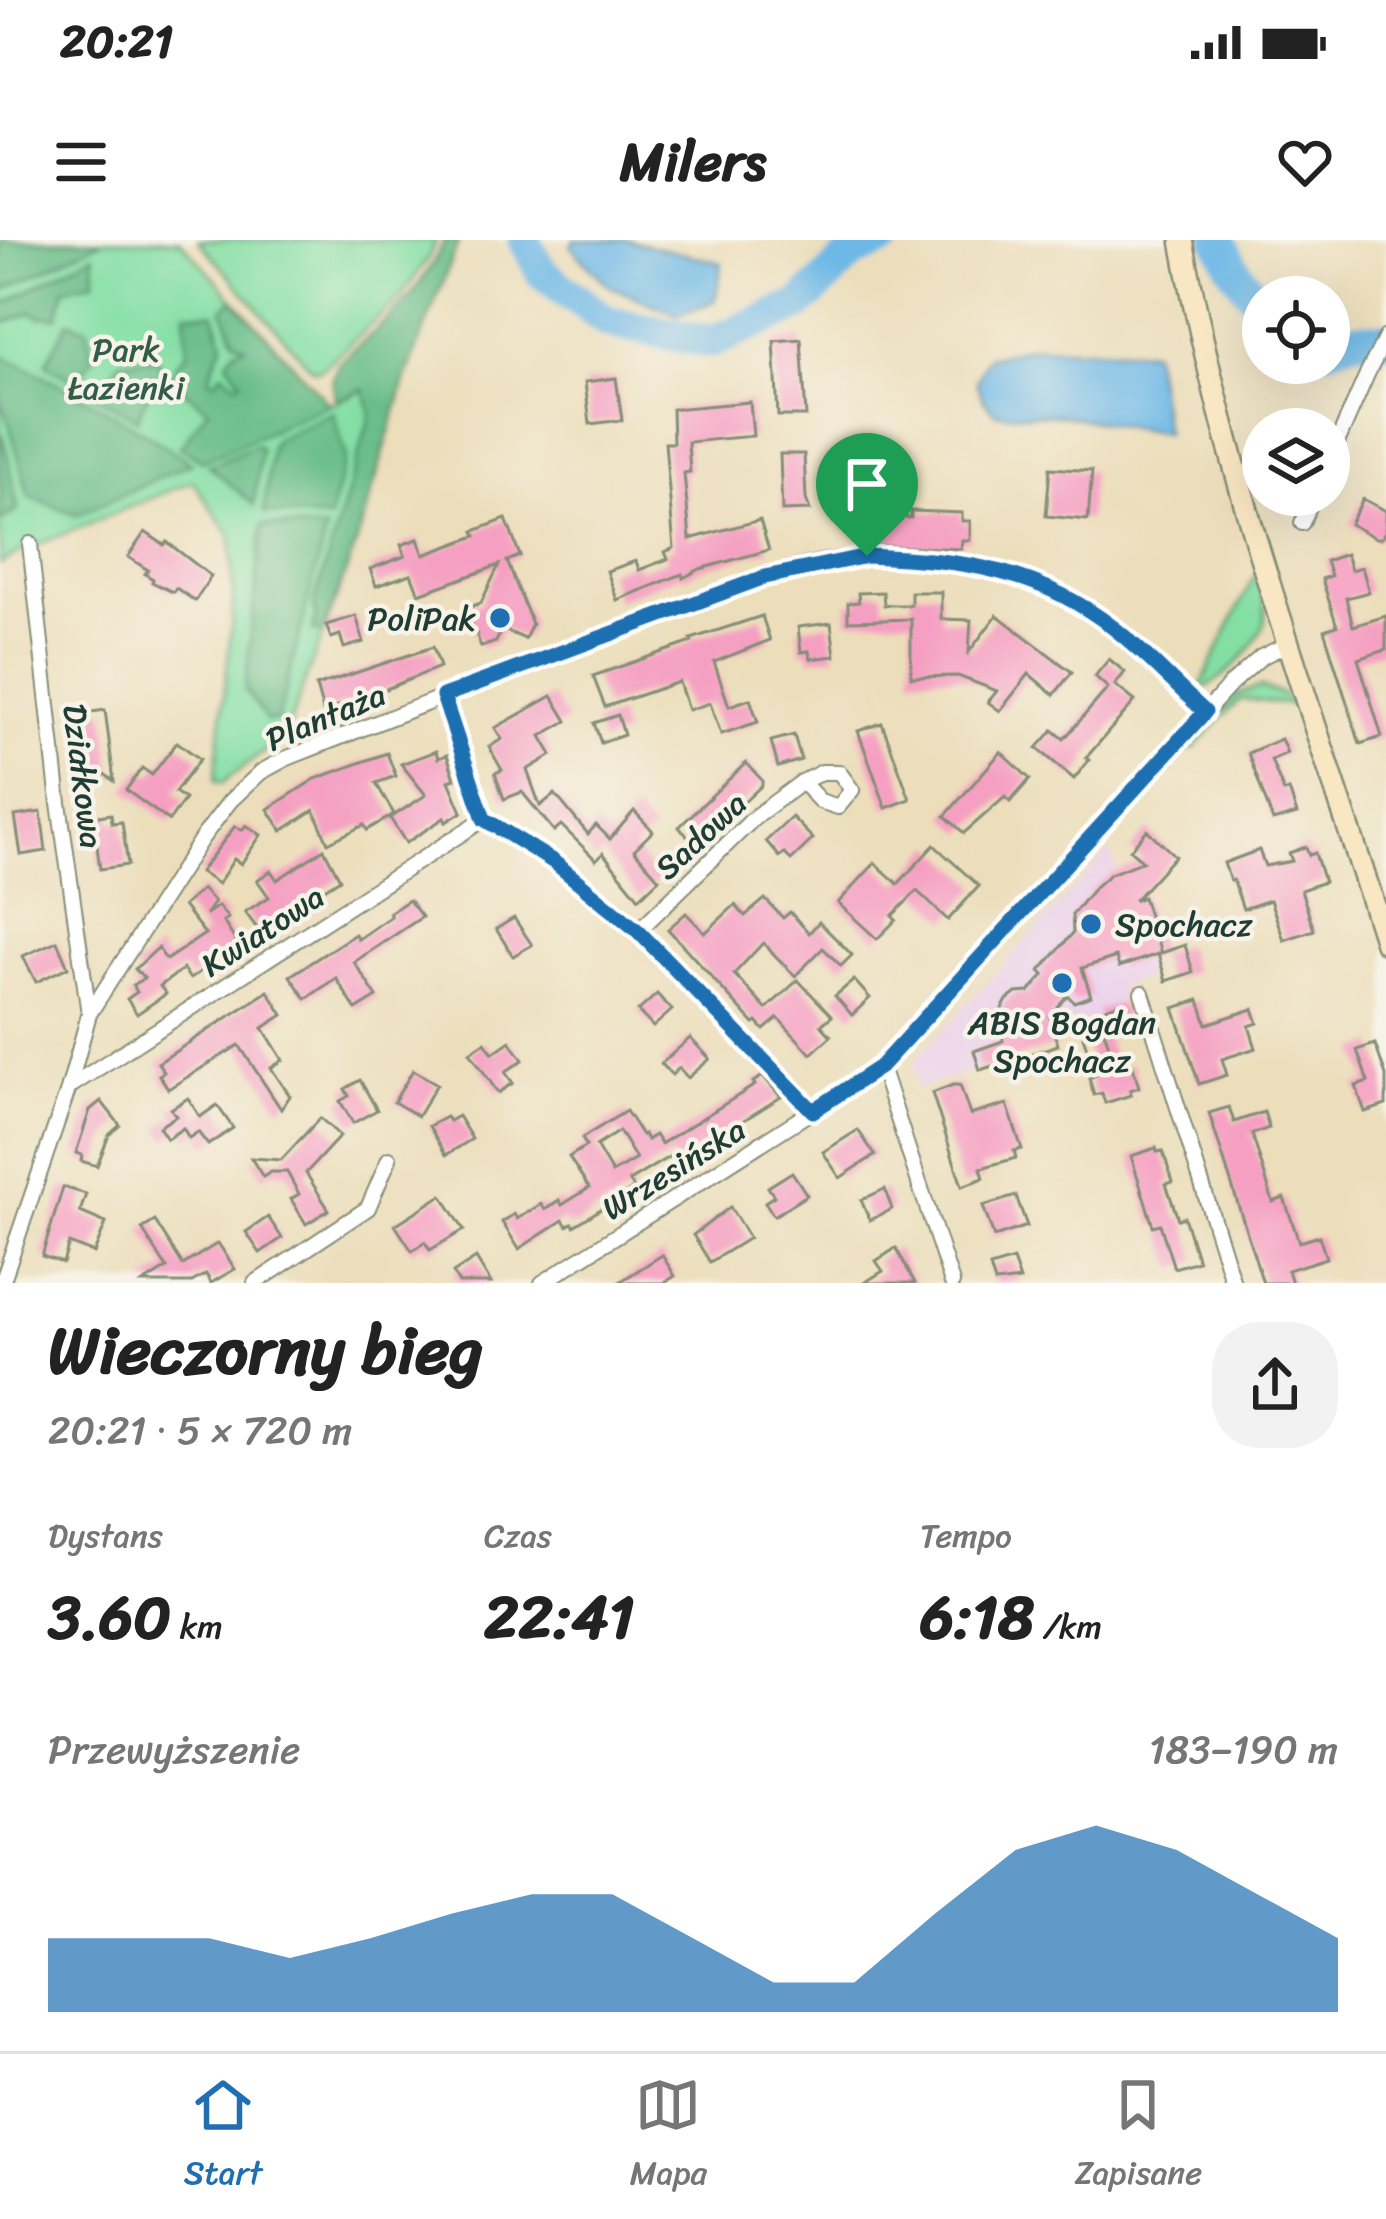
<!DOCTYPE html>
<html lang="pl">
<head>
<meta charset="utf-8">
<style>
	:root { --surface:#fff; --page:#f2f2f2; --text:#222; --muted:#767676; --line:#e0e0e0; --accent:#1f6fb2 }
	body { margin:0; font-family:Sriracha,sans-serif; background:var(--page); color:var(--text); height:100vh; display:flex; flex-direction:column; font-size:45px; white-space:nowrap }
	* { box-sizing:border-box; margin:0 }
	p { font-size:39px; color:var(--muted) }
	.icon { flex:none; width:66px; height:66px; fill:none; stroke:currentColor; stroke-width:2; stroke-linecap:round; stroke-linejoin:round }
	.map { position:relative; height:1043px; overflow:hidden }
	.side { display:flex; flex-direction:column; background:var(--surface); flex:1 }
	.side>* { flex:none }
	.fabs { position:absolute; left:1242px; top:36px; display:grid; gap:24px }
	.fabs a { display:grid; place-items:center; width:108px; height:108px; border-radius:50%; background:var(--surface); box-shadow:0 12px 48px #0002; font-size:60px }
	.pin { position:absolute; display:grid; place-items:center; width:102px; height:102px; color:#fff; margin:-123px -51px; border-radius:50% 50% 50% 0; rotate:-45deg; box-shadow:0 0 12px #0007 }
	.pin .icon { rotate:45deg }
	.round { display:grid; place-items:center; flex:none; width:126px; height:126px; border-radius:48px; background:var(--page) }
	.summary { display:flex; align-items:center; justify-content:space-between; height:204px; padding:0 48px }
	h1 { font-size:66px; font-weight:700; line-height:90px }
	.metrics { display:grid; grid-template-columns:repeat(3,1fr); gap:18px; height:204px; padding:12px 48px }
	.metrics div { display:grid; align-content:center }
	.metrics b { font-size:60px; font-weight:700 }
	.metrics small { font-size:33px; font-weight:400 }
	.metrics p { font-size:33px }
	.chart { height:336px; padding:24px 48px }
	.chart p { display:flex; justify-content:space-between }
	.chart svg { width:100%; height:216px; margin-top:12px; fill:var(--accent); opacity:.7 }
	.status { display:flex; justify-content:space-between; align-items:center; height:84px; padding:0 60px; background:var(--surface); direction:ltr }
	.status svg { height:33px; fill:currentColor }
	header { display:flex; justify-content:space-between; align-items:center; height:156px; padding:0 48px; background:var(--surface); font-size:54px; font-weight:700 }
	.tabs { display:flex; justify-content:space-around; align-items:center; height:168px; border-top:3px solid var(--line); background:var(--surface); font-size:33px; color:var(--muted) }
	.tabs a { display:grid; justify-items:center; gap:6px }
	.tabs .active { color:var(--accent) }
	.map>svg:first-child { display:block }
	.built { fill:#ebd1eb }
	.green { fill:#84dfa5; stroke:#528e6c; stroke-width:3 }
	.forest { fill:#6bbe8a; stroke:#457e5f; stroke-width:3 }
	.water { fill:#6db8e6; stroke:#467a8d; stroke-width:3 }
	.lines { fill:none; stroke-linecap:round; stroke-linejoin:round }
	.river { stroke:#6db8e6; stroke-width:33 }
	.building { fill:#f5a0c2; fill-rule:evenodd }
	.street-casing { stroke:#868e78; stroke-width:18 }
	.secondary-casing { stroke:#868e78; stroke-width:26 }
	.street { stroke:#fff; stroke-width:14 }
	.secondary { stroke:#f9e7c3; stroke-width:21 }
	.route-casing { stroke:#fff; stroke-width:24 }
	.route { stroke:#1f6fb2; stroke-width:15 }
	.poi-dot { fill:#1f6fb2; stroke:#f7f3e8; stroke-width:4.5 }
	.labels { text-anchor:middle; stroke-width:9; stroke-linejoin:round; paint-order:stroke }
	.park-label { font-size:33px; fill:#335d4b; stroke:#f7f3e8 }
	.poi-label { font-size:33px; fill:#1f3d34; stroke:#f7f3e8; text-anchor:end }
	.street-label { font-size:33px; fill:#1f3d34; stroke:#f7f3e8 }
</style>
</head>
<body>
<div class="status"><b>20:21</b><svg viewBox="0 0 49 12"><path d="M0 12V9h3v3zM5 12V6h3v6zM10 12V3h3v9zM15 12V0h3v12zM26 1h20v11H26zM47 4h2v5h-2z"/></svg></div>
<header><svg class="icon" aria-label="menu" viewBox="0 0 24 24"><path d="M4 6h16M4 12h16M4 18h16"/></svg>Milers<svg class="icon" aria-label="heart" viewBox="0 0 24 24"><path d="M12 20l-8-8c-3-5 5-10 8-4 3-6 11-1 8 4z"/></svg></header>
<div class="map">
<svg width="1386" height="1043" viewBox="0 0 1386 1043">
	<rect width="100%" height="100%" fill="#f7f3e8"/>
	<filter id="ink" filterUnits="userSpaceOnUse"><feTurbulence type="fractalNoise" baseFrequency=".00833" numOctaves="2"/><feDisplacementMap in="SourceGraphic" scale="24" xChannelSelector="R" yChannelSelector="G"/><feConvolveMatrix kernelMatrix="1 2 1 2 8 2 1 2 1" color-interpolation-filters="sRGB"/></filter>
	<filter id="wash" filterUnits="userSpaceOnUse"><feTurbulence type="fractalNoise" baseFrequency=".004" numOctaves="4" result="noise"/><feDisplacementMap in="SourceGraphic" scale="48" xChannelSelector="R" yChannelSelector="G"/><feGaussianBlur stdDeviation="2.7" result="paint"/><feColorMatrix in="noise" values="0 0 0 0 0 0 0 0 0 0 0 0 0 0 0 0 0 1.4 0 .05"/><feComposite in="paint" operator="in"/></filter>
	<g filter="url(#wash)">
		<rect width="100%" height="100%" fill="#ecdebb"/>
		<path class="built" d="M1110 610 1150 736 1119 747 1120 763 1098 771 1103 788 917 849 915 820Z"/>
		<g class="green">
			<path d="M0 0H180L329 164 407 134 356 304 285 496 222 543 215 541 233 372 231 297 193 241 22 311 0 324Z"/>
			<path d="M198 0H437L427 20 398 60 320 130 313 129 302 118Z"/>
			<path d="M1257 337C1261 350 1266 363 1265 377 1264 400 1221 445 1199 449L1253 338Z"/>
			<path d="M1260 447 1282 454 1294 465 1240 459 1193 509 1188 508 1237 454Z"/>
		</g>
		<g class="forest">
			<path d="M0 0H103L0 52Z"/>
			<path d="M445 0H459L407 134 356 304 323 392 313 391 316 376 314 364 371 173 364 150 337 160C331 144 331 139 339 123 385 82 418 58 445 0Z"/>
			<path d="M94 14 95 41 65 48 57 77 38 76 33 72 0 84V66Z"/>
			<path d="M233 59 329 164 203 221 180 207 208 169 173 142 176 125 187 113 185 72 214 73 223 101 209 137 215 141 222 132 238 144 241 140 227 122 235 109 245 106 234 99 223 69Z"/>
			<path d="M68 81 87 88 93 117 77 143 46 124Z"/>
			<path d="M0 115C67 145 130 182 191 223L76 275 29 256 8 179 0 161Z"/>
			<path d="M155 117 168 132 164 141 149 152 137 179 91 152 107 143 119 122Z"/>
			<path d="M333 172 346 216 329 279 264 273 271 205 276 199Z"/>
			<path d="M0 190 7 213 18 270 0 281Z"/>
			<path d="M256 205 261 209 254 265 209 226Z"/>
			<path d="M262 285 326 290 278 480 267 481 245 450Z"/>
		</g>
		<g class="water">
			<path d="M574 0H627L722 23 715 61 678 75 609 46 571 7Z"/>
			<path d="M1033 107 1152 111 1165 193 1060 175 995 173 983 159 976 142 987 117Z"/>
		</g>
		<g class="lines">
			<g class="river">
				<path d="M525 0 542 33 608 82 711 102 800 65 854 12 885 0"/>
				<path d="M1219 0 1233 27 1263 67"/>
				<path d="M1329 107 1354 98H1386"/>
			</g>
		</g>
		<g id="blocks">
			<g class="building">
				<path d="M801 99 806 176H778L774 101Z"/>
				<path d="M616 138 622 180 590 184 585 142Z"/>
				<path d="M750 162 753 196 688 202 690 232 684 233 690 299 760 280 769 310 700 329 683 338 682 334 617 360 607 331 636 321 639 330 668 319 665 312 674 308 665 203H673L672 169Z"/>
				<path d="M780 214H804L806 259 810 270 782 271Z"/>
				<path d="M1050 228 1092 231 1088 280 1046 276Z"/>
				<path d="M1363 259 1386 271V290L1382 298H1376L1350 284Z"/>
				<path d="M911 271 962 273V281H970V300H962L961 309 866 305 867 276 911 278Z"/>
				<path d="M506 279 520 316 507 321 532 384 525 399 502 389 496 402 481 407 476 393 469 390 472 382 467 368 481 363 499 325 419 354 411 334 376 346 370 329 405 316 401 305 418 299 424 315 476 296 474 291Z"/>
				<path d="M145 292 164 305 167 302 211 336 195 361 176 348 173 352 152 342 153 339 145 334 148 330 128 317Z"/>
				<path d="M1346 314 1351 330 1362 327 1369 352 1346 358 1353 386 1386 376V410L1358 419 1382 497 1360 504 1324 390 1337 386 1322 339 1331 336 1326 321Z"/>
				<path d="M883 352 884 365H911V352H941V379L971 380 969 412 997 375 1072 432 1054 455 1029 434 1000 471 988 462 997 451 958 436 911 437V379L848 381V363L859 362 858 353Z"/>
				<path d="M356 376 364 402 344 408 340 395 331 398 326 385Z"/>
				<path d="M762 376 770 400 714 422 729 466 750 459 758 482 721 494 710 463 688 470 679 442 605 467 593 436 692 402 691 399Z"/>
				<path d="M831 383 835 416 810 419 809 411 801 412 798 387Z"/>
				<path d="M433 407 440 427 369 456 323 471 316 446Z"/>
				<path d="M1109 419 1125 432 1115 445 1135 461 1086 518 1089 520 1074 539 1037 508 1053 490 1064 499 1108 448 1095 436Z"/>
				<path d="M552 456 567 481 541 496 552 515 527 530 540 566 555 554 588 594 596 585 610 599 634 571 653 591 634 610 659 639 639 658 603 613 596 620 561 585 554 591 522 552 504 559 495 533 502 530 489 507 502 499 495 488Z"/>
				<path d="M105 470 109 501 114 541 103 533 87 535 80 474Z"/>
				<path d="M618 475 624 495 601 503 594 483Z"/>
				<path d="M882 483 910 559 886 568 858 491Z"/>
				<path d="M794 495 801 520 778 527 771 501Z"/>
				<path d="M1281 499 1287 513 1271 520 1284 552 1289 550 1297 574 1273 581 1248 513Z"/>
				<path d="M177 502 200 519 175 552 185 559 169 581 126 550 142 528 152 535Z"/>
				<path d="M436 511 438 518 447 515 455 539 449 541 462 572 446 582 444 578 406 603 390 578 426 555 401 524Z"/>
				<path d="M1001 512 1030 539 1010 562 1005 557 964 593 945 576Z"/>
				<path d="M387 513 396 536 376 543 394 574 367 590 364 585 328 603 314 570 282 591 268 569 315 539Z"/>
				<path d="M746 523 762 540V545L701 603 695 597 691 600 679 587Z"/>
				<path d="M41 572 46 611 21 615 15 576Z"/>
				<path d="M111 574 112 583 122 582 128 625 100 629 93 577Z"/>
				<path d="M792 577 813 599 791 620 784 613 780 617 766 601Z"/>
				<path d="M246 585 261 595 241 624 234 619 218 644 200 632 235 586 242 590Z"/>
				<path d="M1147 590 1175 616 1134 661 1143 657 1161 713 1185 705 1193 732 1166 741 1158 714 1119 727 1116 717 1082 728 1091 756 1074 762 1067 755 1050 777 1058 805 980 830 974 811 1003 801 1001 771 1007 760 1016 753 1029 752 1044 735 1040 731 1073 693 1072 675 1093 649 1110 634 1143 621 1130 610Z"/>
				<path d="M934 605 979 646 948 680 917 651 892 676 896 680 877 699 838 663 875 623 898 644Z"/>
				<path d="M1306 607 1309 615 1315 613 1324 642 1301 650 1314 690 1284 700 1270 660 1243 669 1233 640 1230 641 1224 623 1259 610 1265 626 1292 621 1289 613Z"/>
				<path d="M324 609 340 639 259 691 245 672 269 657 257 640 271 631 277 640Z"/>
				<path d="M202 649 214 662 205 675 218 666 228 678 223 681 238 705 190 739 183 729 160 746 166 754 137 774 127 759 137 752 133 745 144 738 135 729 158 708 166 720 205 694 183 666Z"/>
				<path d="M765 659 783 678 790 672 809 693 819 682 852 715 841 726 823 708 795 736 763 703 734 734 766 769 798 740 832 776 821 785 831 796 811 814 778 778 764 790 757 782 754 784 668 689 686 673 705 693 735 665 745 676Z"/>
				<path d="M409 660 422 677 354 722 377 757 356 770 336 738 306 759 290 736 355 694 358 699 391 676 389 673Z"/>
				<path d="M514 678 532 705 513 716 496 689Z"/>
				<path d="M57 701 68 727 36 742 23 716Z"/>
				<path d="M854 740 870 758 852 775 835 756Z"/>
				<path d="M268 751 283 775 263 788 283 820 271 828 290 856 281 869 239 805 168 849 159 835 164 832 158 823Z"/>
				<path d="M657 754 672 770 653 787 638 771Z"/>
				<path d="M1199 760 1207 784 1253 769 1258 783 1249 786 1256 808 1222 819 1227 835 1199 844 1174 768Z"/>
				<path d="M1120 763 1127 780 1103 788 1097 771Z"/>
				<path d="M1103 788 1117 829 1132 824 1139 847 1130 850 1131 855 1105 863 1102 853 1094 855 1089 838 1096 835 1083 796Z"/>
				<path d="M690 798 710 819 688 838 679 828 672 835 661 824Z"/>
				<path d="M510 801 523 820 505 832 513 843 498 853 470 812 485 802 493 813Z"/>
				<path d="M1375 804 1386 836V865L1365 872 1356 846 1368 842 1357 810Z"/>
				<path d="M413 830 437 844 418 876 394 862Z"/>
				<path d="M763 836 781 857 677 922 672 915 629 941 634 948 574 986 572 983 567 986 563 980 519 1009 502 982 514 974 517 979 541 964 545 970 559 960 562 965 589 948 569 917 586 906 582 898 626 871 642 895 644 894 647 900 655 895 661 904 755 845 753 842ZM619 891 636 919 612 933 596 906Z"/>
				<path d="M360 840 377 870 353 883 340 861 349 856 345 849Z"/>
				<path d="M953 845H960L970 875 1007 864 1022 909 1014 911 1016 918 981 928 984 938 962 946 932 853Z"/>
				<path d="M188 858 200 877 217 865 233 888 208 905 198 892 189 898 183 888 167 899 159 887 176 876 171 869Z"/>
				<path d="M101 861 120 885 109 895 97 926 81 921 82 915 76 913 90 870Z"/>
				<path d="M1229 867 1234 882 1264 872 1269 888 1252 894 1273 962 1284 958 1299 1002 1319 996 1326 1018 1288 1030 1292 1043H1263L1209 873Z"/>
				<path d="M458 876 472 899 446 915 429 886 446 877 449 881Z"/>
				<path d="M320 878 340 896 306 933 329 970 306 984 291 959 299 954 287 932H271L263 937 251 918 281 920Z"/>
				<path d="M858 890 875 915 840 938 823 912Z"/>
				<path d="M1156 908 1157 912 1163 911 1173 942 1166 944 1178 979 1184 977 1198 1021 1174 1028 1160 984 1153 986 1131 916Z"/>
				<path d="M792 932 807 955 774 976 765 962 774 956 768 947Z"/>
				<path d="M63 947 86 954 80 972 106 983 94 1013 69 1003 63 1023 42 1016Z"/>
				<path d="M885 949 892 969 870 980 861 960Z"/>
				<path d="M442 955 464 990 430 1010 425 1002 412 1011 395 985Z"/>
				<path d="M1016 956 1027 986 994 997 983 966Z"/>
				<path d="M730 967 749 998 710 1022 693 995Z"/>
				<path d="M268 977 282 998 260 1013 246 992Z"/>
				<path d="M155 981 183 1025 218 1003 235 1029 211 1043 206 1034 190 1043H143L167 1028 142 989Z"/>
				<path d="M896 1008 915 1043H864L883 1031 876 1021Z"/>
				<path d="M662 1015 675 1036 664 1043H618Z"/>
				<path d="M476 1018 491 1043H459L453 1033Z"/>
				<path d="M1013 1020 1020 1040 995 1043 990 1027Z"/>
			</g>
		</g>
	</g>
	<g filter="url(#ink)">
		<use href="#blocks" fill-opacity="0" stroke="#868e78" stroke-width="3"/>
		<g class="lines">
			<defs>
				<g id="street">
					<path d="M1329 221 1368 132 1386 97"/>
					<path d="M1302 283 1314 255"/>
					<path d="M30 304 59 563 89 774"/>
					<path d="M443 456 484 579 554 622 638 691 813 871"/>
					<path d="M638 691 756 576 802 542 820 561 838 567 852 550 839 532H822L802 542"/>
					<path d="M1142 753 1233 1043"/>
					<path d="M881 827 952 1043"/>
					<path d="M69 847 484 579"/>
					<path d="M2 1043 69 847 89 774 202 598 230 561 261 532 285 519C406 471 528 423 651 378 717 354 800 318 870 316 920 314 975 321 1023 338 1097 364 1147 422 1205 472"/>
					<path d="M255 1043 368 968 389 919"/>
					<path d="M542 1043 881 827 1231 444 1261 417 1288 404"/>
				</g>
				<path id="secondary" d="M1182 0C1225 241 1312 470 1386 703"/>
			</defs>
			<use href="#street" class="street-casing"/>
			<use href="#secondary" class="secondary-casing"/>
			<use href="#street" class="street"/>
			<use href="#secondary" class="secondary"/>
		</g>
	</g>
	<g class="lines" filter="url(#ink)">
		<defs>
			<path id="route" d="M867 316C962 320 1037 328 1115 389 1147 414 1175 445 1205 472L880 827 813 871 638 691 554 622 484 579 443 456 765 337Z"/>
		</defs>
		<use href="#route" class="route-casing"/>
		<use href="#route" class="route"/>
	</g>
	<g class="poi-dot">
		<circle cx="500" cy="378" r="12"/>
		<circle cx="1091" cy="684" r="12"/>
		<circle cx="1062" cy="743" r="12"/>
	</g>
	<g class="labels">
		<g class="park-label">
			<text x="126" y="121">Park<tspan x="126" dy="38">Łazienki</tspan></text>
		</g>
		<g class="poi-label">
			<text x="476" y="390">PoliPak</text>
			<text x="1115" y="696" text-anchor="start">Spochacz</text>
			<text x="1062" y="794" text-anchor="middle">ABIS Bogdan<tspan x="1062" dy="38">Spochacz</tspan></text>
		</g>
		<g class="street-label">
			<text transform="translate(325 476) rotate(-23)" y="12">Plantaża</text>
			<text transform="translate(84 536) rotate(83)" y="12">Działkowa</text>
			<text transform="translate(700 595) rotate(-43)" y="12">Sadowa</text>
			<text transform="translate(262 690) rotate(-33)" y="12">Kwiatowa</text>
			<text transform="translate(673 928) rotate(-32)" y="12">Wrzesińska</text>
		</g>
	</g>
</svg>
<div class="fabs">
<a><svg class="icon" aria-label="locate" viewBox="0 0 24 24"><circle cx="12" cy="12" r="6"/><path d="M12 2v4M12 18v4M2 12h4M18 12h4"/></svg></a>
<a><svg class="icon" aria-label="layers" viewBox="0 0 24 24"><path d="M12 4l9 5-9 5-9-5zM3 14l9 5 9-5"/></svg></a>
</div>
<div class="pin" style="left:867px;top:316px;background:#1e9e55"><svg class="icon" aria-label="arrive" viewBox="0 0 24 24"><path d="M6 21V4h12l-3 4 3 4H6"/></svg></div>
</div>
<section class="side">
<div class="summary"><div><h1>Wieczorny bieg</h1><p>20:21 · 5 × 720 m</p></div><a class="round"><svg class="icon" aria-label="share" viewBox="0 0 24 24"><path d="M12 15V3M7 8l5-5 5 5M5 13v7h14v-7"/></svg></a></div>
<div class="metrics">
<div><p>Dystans</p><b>3.60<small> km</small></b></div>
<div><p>Czas</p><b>22:41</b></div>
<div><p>Tempo</p><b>6:18<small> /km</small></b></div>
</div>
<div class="chart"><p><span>Przewyższenie</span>183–190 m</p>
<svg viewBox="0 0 160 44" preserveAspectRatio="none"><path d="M0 44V29L10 29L20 29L30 33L40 29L50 24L60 20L70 20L80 29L90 38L100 38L110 24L120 11L130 6L140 11L150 20L160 29V44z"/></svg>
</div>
</section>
<nav class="tabs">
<a class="active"><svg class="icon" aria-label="home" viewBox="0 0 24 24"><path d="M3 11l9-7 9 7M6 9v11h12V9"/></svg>Start</a>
<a><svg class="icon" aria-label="map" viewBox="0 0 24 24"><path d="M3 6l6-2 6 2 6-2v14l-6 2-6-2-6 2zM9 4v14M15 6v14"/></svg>Mapa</a>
<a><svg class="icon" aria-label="saved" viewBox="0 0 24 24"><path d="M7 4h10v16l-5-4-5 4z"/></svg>Zapisane</a>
</nav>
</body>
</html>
